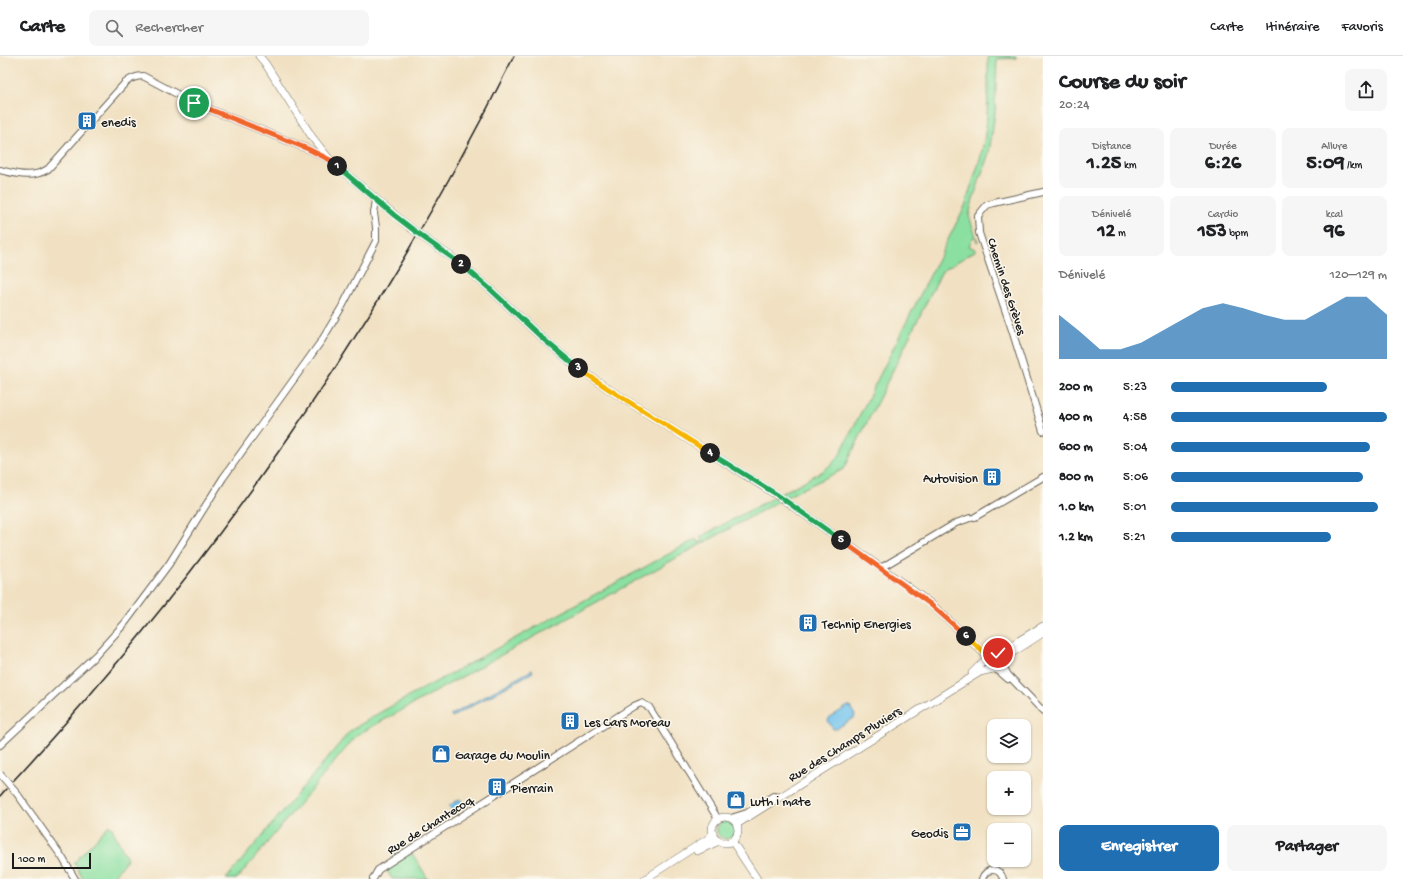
<!DOCTYPE html>
<html lang="fr">
<head>
<meta charset="utf-8">
<style>
	:root { --surface:#fff; --page:#f6f6f6; --text:#202124; --muted:#757577; --line:#e0e0e0; --accent:#1f6fb2 }
	body { margin:0; font-family:"Gochi Hand",sans-serif; background:var(--page); color:var(--text); height:100vh; display:flex; flex-direction:column; font-size:15px; white-space:nowrap }
	* { box-sizing:border-box; margin:0 }
	p { font-size:13px; color:var(--muted) }
	.icon { flex:none; width:22px; height:22px; fill:none; stroke:currentColor; stroke-width:2; stroke-linecap:round; stroke-linejoin:round }
	.map { position:relative; flex:1; overflow:hidden }
	.panel { display:flex; flex-direction:column; background:var(--surface); width:360px }
	.panel>* { flex:none }
	.tools { position:absolute; left:987px; top:663px; display:grid; gap:8px }
	.tools a { display:grid; place-items:center; width:44px; height:44px; border-radius:8px; background:var(--surface); box-shadow:0 1px 3px #0004; font-size:20px }
	.scale { position:absolute; left:12px; bottom:10px; width:79px; box-sizing:border-box; padding-left:4px; border:2px solid #1c1c1c; border-top:0; font-size:11px; line-height:14px; white-space:nowrap; color:#1c1c1c; -webkit-text-stroke:3px #fbf7ec; paint-order:stroke }
	.pin { position:absolute; display:grid; place-items:center; width:34px; height:34px; color:#fff; margin:-17px; border:2px solid #fff; border-radius:50%; box-shadow:0 1px 4px #0007 }
	.km { position:absolute; width:20px; height:20px; margin:-10px; border-radius:50%; background:#222; color:#fff; font-size:11px; line-height:20px; text-align:center }
	.round { display:grid; place-items:center; flex:none; width:42px; height:42px; border-radius:8px; background:var(--page) }
	.overview { display:flex; align-items:center; justify-content:space-between; height:68px; padding:0 16px }
	h1 { font-size:22px; font-weight:700; line-height:30px }
	.metrics { display:grid; grid-template-columns:repeat(3,1fr); gap:6px; height:68px; padding:4px 16px }
	.metrics div { display:grid; align-content:center; border-radius:8px; background:var(--page); text-align:center }
	.metrics b { font-size:20px; font-weight:700 }
	.metrics small { font-size:11px; font-weight:400 }
	.metrics p { font-size:11px }
	.chart { height:112px; padding:8px 16px }
	.chart p { display:flex; justify-content:space-between }
	.chart svg { width:100%; height:72px; margin-top:4px; fill:var(--accent); opacity:.7 }
	.cta { display:flex; gap:8px; margin-top:auto; padding:8px 16px }
	.cta a { flex:1; height:46px; border-radius:8px; background:var(--accent); color:#fff; font-size:16px; font-weight:700; line-height:46px; text-align:center }
	.cta a+a { background:var(--page); color:var(--text) }
	ul { padding:0 16px; list-style:none; font-size:13px }
	li { display:grid; grid-template-columns:64px 48px 1fr; align-items:center; height:30px }
	li i { height:10px; border-radius:5px; background:var(--accent) }
	header { display:flex; align-items:center; gap:24px; box-sizing:border-box; height:56px; padding:0 20px; background:var(--surface); border-bottom:1px solid var(--line) }
	header strong { font-size:19px }
	nav { display:flex; gap:22px; margin-inline-start:auto; font-size:14px }
	.search { width:280px; height:36px; background:var(--page); display:flex; align-items:center; gap:10px; box-sizing:border-box; padding:0 14px; border-radius:8px; color:var(--muted); font-size:15px }
	main { display:flex; flex:1; min-height:0 }
	.map>svg:first-child { display:block }
	.green { fill:#8be0a1; stroke:#547e5e }
	.water { fill:#71c2ed; stroke:#466f84 }
	.lines { fill:none; stroke-linecap:round; stroke-linejoin:round }
	.minor-casing { stroke:#676156; stroke-width:8 }
	.tertiary-casing { stroke:#676156; stroke-width:8 }
	.minor { stroke:#fff; stroke-width:6 }
	.tertiary { stroke:#fff; stroke-width:7 }
	.rail { stroke:#1c1c1c; stroke-width:1.5 }
	.minor-bridge-casing { stroke:#676156; stroke-width:8; stroke-linecap:butt }
	.tertiary-bridge-casing { stroke:#676156; stroke-width:8; stroke-linecap:butt }
	.minor-bridge { stroke:#fff; stroke-width:6 }
	.tertiary-bridge { stroke:#fff; stroke-width:7 }
	.split-1-casing { stroke:#fff; stroke-width:8 }
	.split-2-casing { stroke:#fff; stroke-width:8 }
	.split-3-casing { stroke:#fff; stroke-width:8 }
	.split-4-casing { stroke:#fff; stroke-width:8 }
	.split-5-casing { stroke:#fff; stroke-width:8 }
	.split-6-casing { stroke:#fff; stroke-width:8 }
	.split-7-casing { stroke:#fff; stroke-width:8 }
	.split-1 { stroke:#f0652b; stroke-width:5 }
	.split-2 { stroke:#22a559; stroke-width:5 }
	.split-3 { stroke:#22a559; stroke-width:5 }
	.split-4 { stroke:#f5b400; stroke-width:5 }
	.split-5 { stroke:#22a559; stroke-width:5 }
	.split-6 { stroke:#f0652b; stroke-width:5 }
	.split-7 { stroke:#f5b400; stroke-width:5 }
	.labels { text-anchor:middle; stroke-width:3; stroke-linejoin:round; paint-order:stroke }
	.poi-label { font-size:13px; fill:#1c1c1c; stroke:#fbf7ec; text-anchor:start }
	.street-label { font-size:13px; fill:#1c1c1c; stroke:#fbf7ec }
</style>
</head>
<body>
<header>
<strong>Carte</strong>
<div class="search"><svg class="icon" aria-label="search" viewBox="0 0 24 24"><circle cx="10" cy="10" r="6"/><path d="M15 15l6 6"/></svg>Rechercher</div>
<nav><a>Carte</a><a>Itinéraire</a><a>Favoris</a></nav>
</header>
<main>
<div class="map">
<svg width="1043" height="823" viewBox="0 0 1043 823">
	<rect width="100%" height="100%" fill="#fbf7ec"/>
	<filter id="ink" filterUnits="userSpaceOnUse"><feTurbulence type="fractalNoise" baseFrequency=".025" numOctaves="2"/><feDisplacementMap in="SourceGraphic" scale="8" xChannelSelector="R" yChannelSelector="G"/><feConvolveMatrix kernelMatrix="1 2 1 2 8 2 1 2 1" color-interpolation-filters="sRGB"/></filter>
	<filter id="wash" filterUnits="userSpaceOnUse"><feTurbulence type="fractalNoise" baseFrequency=".012" numOctaves="4" result="noise"/><feDisplacementMap in="SourceGraphic" scale="16" xChannelSelector="R" yChannelSelector="G"/><feGaussianBlur stdDeviation="0.9" result="paint"/><feColorMatrix in="noise" values="0 0 0 0 0 0 0 0 0 0 0 0 0 0 0 0 0 1.4 0 .05"/><feComposite in="paint" operator="in"/></filter>
	<g filter="url(#wash)">
		<rect width="100%" height="100%" fill="#f1e1c2"/>
		<g class="green">
			<path d="M988 0H1016V2L997 3 995 56 989 97 973 143 969 160 978 186 976 185 977 182 973 181 969 190 975 193V195L942 215 844 413 790 439 357 679 237 823H226L350 675 379 657 696 483 699 487 703 485 700 481 823 415 833 407 839 400 966 148C970 130 978 113 982 95 989 64 988 31 988 0Z"/>
			<circle cx="726" cy="774" r="9"/>
			<path d="M108 770H111L127 803 111 823H83L74 807Z"/>
			<path d="M412 797 428 823H392L386 813Z"/>
		</g>
		<g class="water">
			<path d="M532 614 533 616 452 661 451 659Z"/>
			<path d="M848 650 850 651 855 659 854 662 836 673H833L828 665 829 662Z"/>
			<path d="M460 743 465 749 453 756 449 750Z"/>
		</g>
	</g>
	<g filter="url(#ink)">
		<g class="lines">
			<defs>
				<g id="minor">
					<path d="M0 114C17 118 32 123 48 113L125 27C131 22 136 20 143 20L194 47 308 93 329 103"/>
					<path d="M1043 136 994 147 987 149 982 155 978 160 979 177 1012 274 1043 375"/>
					<path d="M975 461 1043 421"/>
					<path d="M883 513 884 510 956 467 970 462"/>
					<path d="M1003 606 1004 612 1008 619 1043 655"/>
					<path d="M995 613 1000 616 1008 623"/>
					<path d="M0 689 96 599 125 567 169 508 223 422 322 284 343 249 376 185V171L374 157 376 144"/>
					<path d="M18 739 62 801 75 823"/>
					<path d="M731 762 747 757 773 740 780 741"/>
					<path d="M373 823 378 814 387 808 634 650 641 647 649 651 718 763"/>
					<path d="M982 823C986 811 1000 811 1003 823"/>
				</g>
				<g id="tertiary">
					<path d="M259 0 265 7 312 81 330 104 408 170"/>
					<path d="M424 182 460 207 490 233 542 282 573 308 607 332 775 438 883 513 930 547 987 600"/>
					<path d="M996 596 1002 595 1043 570"/>
					<circle cx="995" cy="605" r="8"/>
					<path d="M1003 606 1012 597 1043 577"/>
					<path d="M972 617 986 603"/>
					<circle cx="725" cy="774" r="13"/>
					<path d="M737 768 943 639 980 616 993 613"/>
					<path d="M732 785 757 823"/>
					<path d="M697 795 719 785"/>
					<path d="M645 823 698 789 709 782 713 777"/>
				</g>
			</defs>
			<use href="#minor" class="minor-casing"/>
			<use href="#tertiary" class="tertiary-casing"/>
			<use href="#minor" class="minor"/>
			<use href="#tertiary" class="tertiary"/>
			<g class="rail">
				<path d="M13 725C213 509 382 264 514 0"/>
				<path d="M0 740 6 733"/>
			</g>
			<defs>
				<path id="minor-bridge" d="M0 718 18 739"/>
				<path id="tertiary-bridge" d="M408 170 424 182"/>
			</defs>
			<use href="#minor-bridge" class="minor-bridge-casing"/>
			<use href="#tertiary-bridge" class="tertiary-bridge-casing"/>
			<use href="#minor-bridge" class="minor-bridge"/>
			<use href="#tertiary-bridge" class="tertiary-bridge"/>
		</g>
	</g>
	<g class="lines" filter="url(#ink)">
		<defs>
			<path id="split-1" d="M194 47 308 93 330 104 337 110"/>
			<path id="split-2" d="M337 110 394 159 424 182 461 208"/>
			<path id="split-3" d="M461 208 490 233 542 282 578 312"/>
			<path id="split-4" d="M578 312 607 332 710 397"/>
			<path id="split-5" d="M710 397 776 438 841 484"/>
			<path id="split-6" d="M841 484 930 548 966 580"/>
			<path id="split-7" d="M966 580 988 600 991 597H998"/>
		</defs>
		<use href="#split-1" class="split-1-casing"/>
		<use href="#split-2" class="split-2-casing"/>
		<use href="#split-3" class="split-3-casing"/>
		<use href="#split-4" class="split-4-casing"/>
		<use href="#split-5" class="split-5-casing"/>
		<use href="#split-6" class="split-6-casing"/>
		<use href="#split-7" class="split-7-casing"/>
		<use href="#split-1" class="split-1"/>
		<use href="#split-2" class="split-2"/>
		<use href="#split-3" class="split-3"/>
		<use href="#split-4" class="split-4"/>
		<use href="#split-5" class="split-5"/>
		<use href="#split-6" class="split-6"/>
		<use href="#split-7" class="split-7"/>
	</g>
	<defs>
		<symbol id="building-square" viewBox="-11 -11 22 22"><rect x="-9" y="-9" width="18" height="18" rx="4" fill="#1f6fb2" stroke="#fbf7ec"/><path d="M-4-6H4V6H1V3H-1V6H-4ZM-2.5-4.3h1.7v1.8h-1.7ZM.8-4.3h1.7v1.8H.8ZM-2.5-1h1.7V.8h-1.7ZM.8-1h1.7V.8H.8Z" fill="#fff"/></symbol>
		<symbol id="shop-square" viewBox="-11 -11 22 22"><rect x="-9" y="-9" width="18" height="18" rx="4" fill="#1f6fb2" stroke="#fbf7ec"/><path d="M-5-2.5h2.3a2.7 3.5 0 0 1 5.4 0H5L5.5 6h-11ZM-1.5-2.5h3a1.5 2.3 0 0 0-3 0Z" fill="#fff"/></symbol>
		<symbol id="office-square" viewBox="-11 -11 22 22"><rect x="-9" y="-9" width="18" height="18" rx="4" fill="#1f6fb2" stroke="#fbf7ec"/><path d="M-6-3h4V-5.5h4V-3h4V5H-6ZM-1-4.5V-3h2v-1.5ZM-6 0V1H6V0Z" fill="#fff"/></symbol>
	</defs>
	<g fill-rule="evenodd">
		<use href="#building-square" x="76" y="54" width="22" height="22"/>
		<use href="#building-square" x="981" y="410" width="22" height="22"/>
		<use href="#building-square" x="797" y="556" width="22" height="22"/>
		<use href="#building-square" x="559" y="654" width="22" height="22"/>
		<use href="#shop-square" x="430" y="687" width="22" height="22"/>
		<use href="#building-square" x="486" y="720" width="22" height="22"/>
		<use href="#shop-square" x="725" y="733" width="22" height="22"/>
		<use href="#office-square" x="951" y="765" width="22" height="22"/>
	</g>
	<g class="labels">
		<g class="poi-label">
			<text x="101" y="70">enedis</text>
			<text x="978" y="426" text-anchor="end">Autovision</text>
			<text x="822" y="572">Technip Energies</text>
			<text x="584" y="670">Les Cars Moreau</text>
			<text x="455" y="703">Garage du Moulin</text>
			<text x="511" y="736">Pierrain</text>
			<text x="750" y="749">Luth i mate</text>
			<text x="948" y="781" text-anchor="end">Geodis</text>
		</g>
		<g class="street-label">
			<text transform="translate(1008 230) rotate(72)" y="5">Chemin des Grèves</text>
			<text transform="translate(844 687) rotate(-32)" y="5">Rue des Champs Pluviers</text>
			<text transform="translate(429 768) rotate(-32)" y="5">Rue de Chantecoq</text>
		</g>
	</g>
</svg>
<div class="tools">
<a><svg class="icon" aria-label="layers" viewBox="0 0 24 24"><path d="M12 4l9 5-9 5-9-5zM3 14l9 5 9-5"/></svg></a>
<a>+</a>
<a>−</a>
</div>
<div class="scale">100 m</div>
<div class="pin" style="left:194px;top:47px;background:#1e9e55"><svg class="icon" aria-label="arrive" viewBox="0 0 24 24"><path d="M6 21V4h12l-3 4 3 4H6"/></svg></div>
<div class="pin" style="left:998px;top:597px;background:#d93025"><svg class="icon" aria-label="check" viewBox="0 0 24 24"><path d="M5 12l5 5 9-10"/></svg></div>
<b class="km" style="left:337px;top:110px">1</b>
<b class="km" style="left:461px;top:208px">2</b>
<b class="km" style="left:578px;top:312px">3</b>
<b class="km" style="left:710px;top:397px">4</b>
<b class="km" style="left:841px;top:484px">5</b>
<b class="km" style="left:966px;top:580px">6</b>
</div>
<section class="panel">
<div class="overview"><div><h1>Course du soir</h1><p>20:24</p></div><a class="round"><svg class="icon" aria-label="share" viewBox="0 0 24 24"><path d="M12 15V3M7 8l5-5 5 5M5 13v7h14v-7"/></svg></a></div>
<div class="metrics">
<div><p>Distance</p><b>1.25<small> km</small></b></div>
<div><p>Durée</p><b>6:26</b></div>
<div><p>Allure</p><b>5:09<small> /km</small></b></div>
</div>
<div class="metrics">
<div><p>Dénivelé</p><b>12<small> m</small></b></div>
<div><p>Cardio</p><b>153<small> bpm</small></b></div>
<div><p>kcal</p><b>96</b></div>
</div>
<div class="chart"><p><span>Dénivelé</span>120–129 m</p>
<svg viewBox="0 0 160 44" preserveAspectRatio="none"><path d="M0 44V17L10 27L20 38L30 38L40 34L50 27L60 20L70 13L80 10L90 13L100 17L110 20L120 20L130 13L140 6L150 6L160 17V44z"/></svg>
</div>
<ul>
<li><b>200 m</b>5:23<i style="width:72%"></i></li>
<li><b>400 m</b>4:58<i style="width:100%"></i></li>
<li><b>600 m</b>5:04<i style="width:92%"></i></li>
<li><b>800 m</b>5:06<i style="width:89%"></i></li>
<li><b>1.0 km</b>5:01<i style="width:96%"></i></li>
<li><b>1.2 km</b>5:21<i style="width:74%"></i></li>
</ul>
<div class="cta"><a>Enregistrer</a><a>Partager</a></div>
</section>
</main>
</body>
</html>
